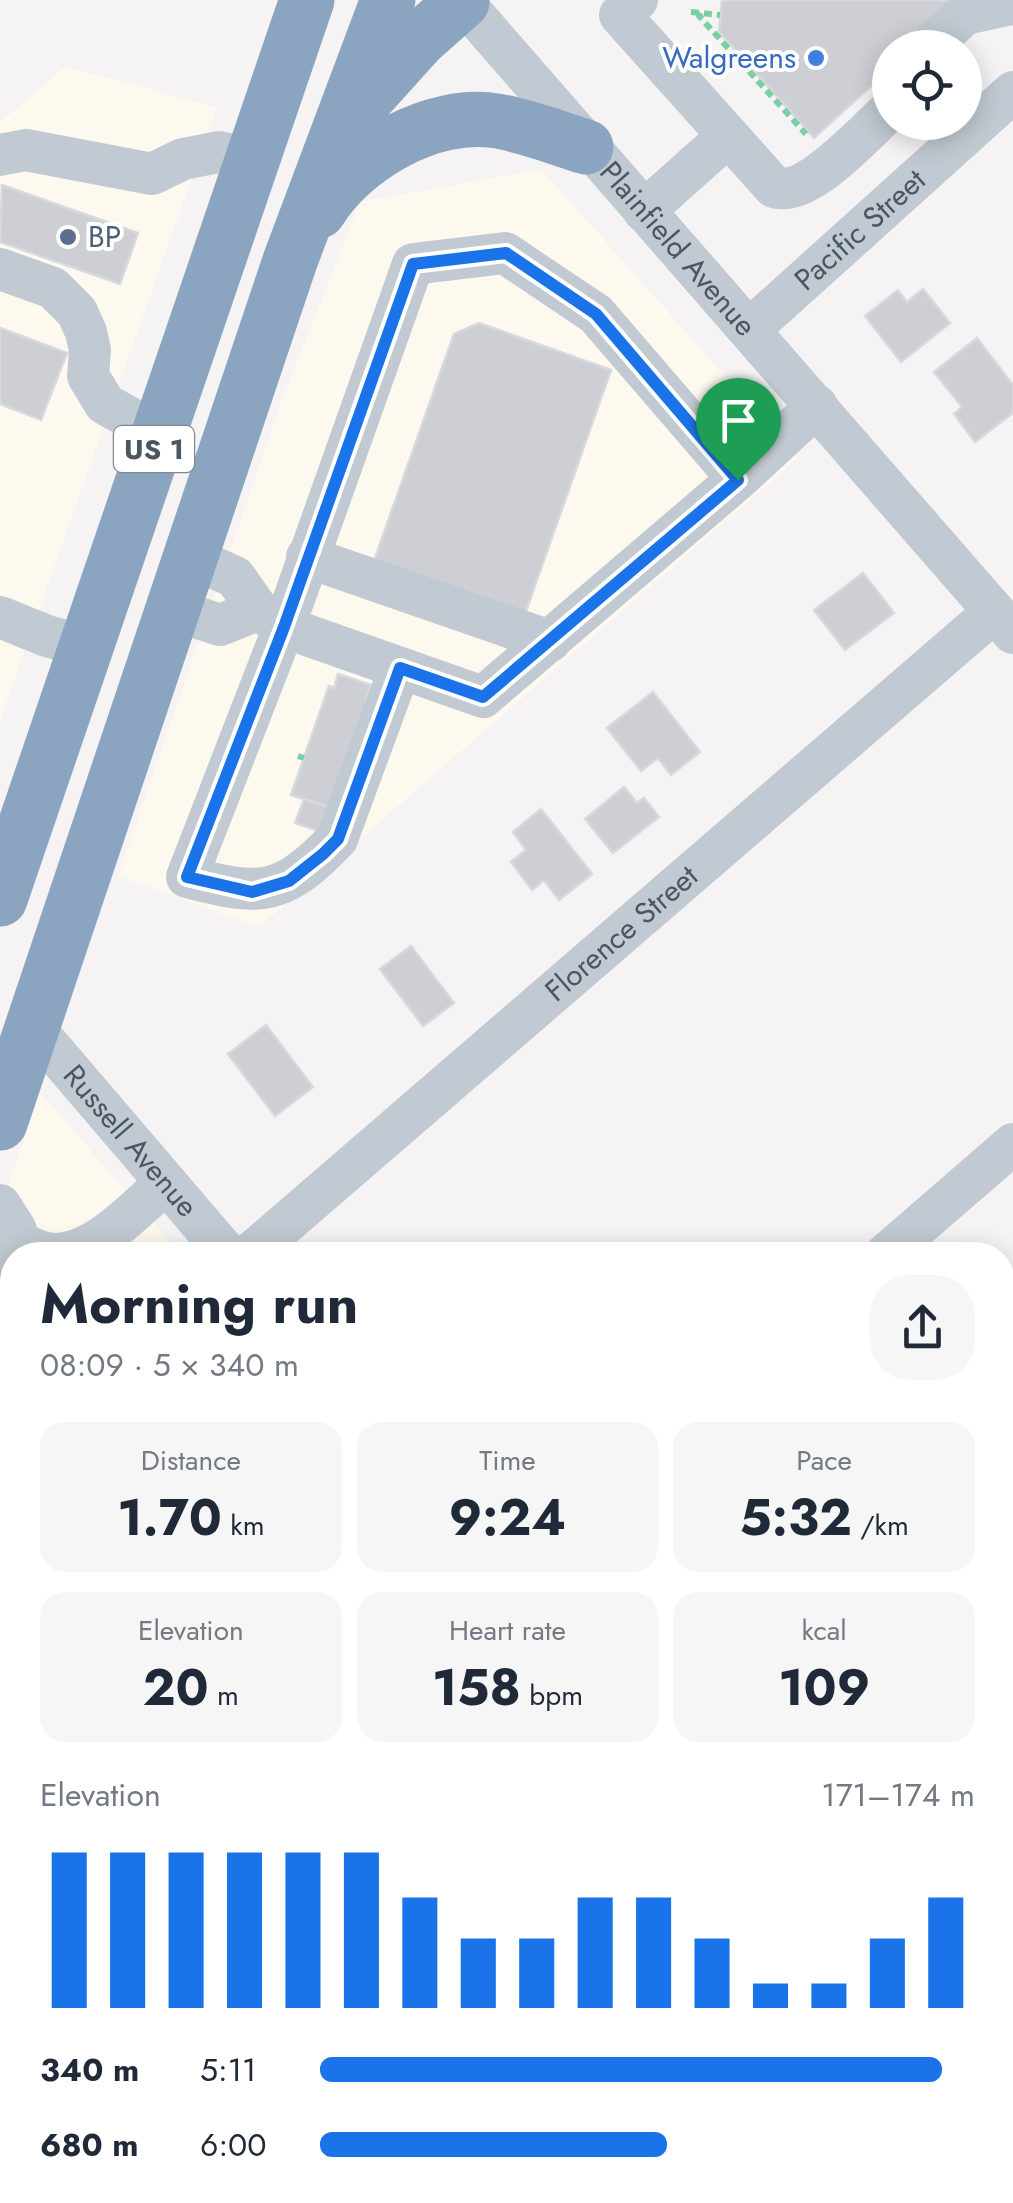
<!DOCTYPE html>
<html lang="en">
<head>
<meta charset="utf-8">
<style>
	:root { --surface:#fff; --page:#f6f6f7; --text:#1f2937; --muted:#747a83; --accent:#1a73e8 }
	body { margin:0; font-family:Jost,sans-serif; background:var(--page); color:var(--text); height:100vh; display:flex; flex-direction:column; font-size:38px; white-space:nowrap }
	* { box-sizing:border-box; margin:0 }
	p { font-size:32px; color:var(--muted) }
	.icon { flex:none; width:55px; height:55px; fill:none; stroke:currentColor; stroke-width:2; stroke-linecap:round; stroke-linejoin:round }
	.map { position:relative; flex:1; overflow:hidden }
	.panel { position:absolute; left:0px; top:1242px; width:1015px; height:962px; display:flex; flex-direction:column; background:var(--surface); border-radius:40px 40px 0 0; box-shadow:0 5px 25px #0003 }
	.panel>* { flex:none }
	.tools { position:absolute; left:872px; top:30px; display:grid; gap:20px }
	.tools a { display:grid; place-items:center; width:110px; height:110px; border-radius:50%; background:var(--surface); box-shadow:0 5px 25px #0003; font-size:50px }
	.pin { position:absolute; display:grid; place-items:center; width:85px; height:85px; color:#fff; margin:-102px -42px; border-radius:50% 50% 50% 0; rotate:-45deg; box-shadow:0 0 10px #0007 }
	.pin .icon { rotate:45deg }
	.round { display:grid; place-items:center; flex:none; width:105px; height:105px; border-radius:40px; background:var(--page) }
	.headline { display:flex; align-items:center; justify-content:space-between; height:170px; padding:0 40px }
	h1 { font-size:55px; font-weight:700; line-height:75px }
	.metrics { display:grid; grid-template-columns:repeat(3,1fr); gap:15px; height:170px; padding:10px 40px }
	.metrics div { display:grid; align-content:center; border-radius:25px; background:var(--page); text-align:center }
	.metrics b { font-size:50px; font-weight:700 }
	.metrics small { font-size:28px; font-weight:400 }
	.metrics p { font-size:28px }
	.chart { height:280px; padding:20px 40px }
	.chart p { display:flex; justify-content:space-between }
	.chart svg { width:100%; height:180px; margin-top:10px; stroke:var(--accent); stroke-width:6 }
	ul { padding:0 40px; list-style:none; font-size:32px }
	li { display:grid; grid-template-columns:160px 120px 1fr; align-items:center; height:75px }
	li i { height:25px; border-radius:12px; background:var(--accent) }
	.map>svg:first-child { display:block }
	.commercial { fill:#fdf9ef }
	.building { fill:#cdcfd5; stroke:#d7d9de; stroke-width:2.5 }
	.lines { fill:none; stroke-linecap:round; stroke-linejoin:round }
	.path { stroke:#7ad0a6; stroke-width:6; stroke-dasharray:8 5; stroke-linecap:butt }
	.minor { stroke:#c1cad2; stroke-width:42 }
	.highway { stroke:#8ba5c1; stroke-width:55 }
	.route-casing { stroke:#fff; stroke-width:20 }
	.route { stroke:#1a73e8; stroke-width:12 }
	.shop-dot { fill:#3f7fe0; stroke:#fff; stroke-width:4 }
	.service-dot { fill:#5c6f8a; stroke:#fff; stroke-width:4 }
	.labels { text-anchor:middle; stroke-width:8; stroke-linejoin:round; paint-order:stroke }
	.shield { fill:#fff; stroke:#808990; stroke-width:2.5 }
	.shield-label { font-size:28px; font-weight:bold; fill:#4a5661 }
	.shop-label { font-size:30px; fill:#366cbe; stroke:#fff; text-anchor:end }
	.street-label { font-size:30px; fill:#4a5661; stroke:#fff }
	.service-label { font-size:30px; fill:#4e5e75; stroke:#fff; text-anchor:start }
</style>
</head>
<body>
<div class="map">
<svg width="1013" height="2203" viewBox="0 0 1013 2203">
	<rect width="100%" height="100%" fill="#f5f3f3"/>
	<g class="commercial">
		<path d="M65 67 217 107 0 720V122Z"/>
		<path d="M541 169 798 458 259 927 118 876 281 403 360 202Z"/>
		<path d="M40 1092 182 1255H12V1657L0 1669V1208Z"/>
	</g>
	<g class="building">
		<path d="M722 0H967L914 48H890V69L814 138 719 32Z"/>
		<path d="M2 185 138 233 120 284 0 242Z"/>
		<path d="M923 289 950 323 901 362 865 316 898 290 907 302Z"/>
		<path d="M479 323 611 370 525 614 374 561 454 334Z"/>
		<path d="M0 328 67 353 41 420 0 404Z"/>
		<path d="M977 338 1013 385V413L975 442 954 414 962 407 934 372Z"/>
		<path d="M863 573 894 613 845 650 814 610Z"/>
		<path d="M338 674 371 685 366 699 374 701 334 809 291 795 329 686 334 688Z"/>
		<path d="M653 692 700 752 671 775 658 758 641 771 607 728Z"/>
		<path d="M624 787 637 803 644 798 659 817 613 853 585 819Z"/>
		<path d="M304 799 334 809 325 833 295 823Z"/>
		<path d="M541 809 592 874 559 900 544 880 532 890 511 862 526 850 513 832Z"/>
		<path d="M411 946 454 1003 423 1026 380 969Z"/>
		<path d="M266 1025 313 1087 275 1116 228 1054Z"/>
		<path d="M0 1347 12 1352V1407L0 1402Z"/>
		<path d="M0 1558 12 1572V1636L0 1647Z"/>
		<path d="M1013 1815V1852L1002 1839V1823Z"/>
		<path d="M359 2192H413L401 2203H368Z"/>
		<path d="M860 2192H888L897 2203H859L855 2197Z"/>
		<path d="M920 2192H972L976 2197 969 2203H930Z"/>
	</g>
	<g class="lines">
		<g class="path">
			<path d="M691 12 720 15"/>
			<path d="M701 13 699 16 806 134"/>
			<path d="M298 756 304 758"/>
		</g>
		<g class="minor">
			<path id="s1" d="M461 0 1013 633"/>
			<path d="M637 0 620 15 774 187C807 199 866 131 890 110"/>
			<path d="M928 48 965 14 1007 5"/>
			<path d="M0 155 26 150 152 174 183 159 219 152 253 159"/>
			<path d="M644 211 728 136"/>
			<path d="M0 269 53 288 77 312 86 332 90 350 88 376 105 404 159 434"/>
			<path id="s2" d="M750 329 1013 92"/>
			<path d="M738 479 596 314 505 253 413 264 284 627 483 697 738 479 817 406"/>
			<path d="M307 557 550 641"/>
			<path d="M174 610 220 625 258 610 235 577 192 558"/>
			<path d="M263 613 284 627 187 877C262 897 282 896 337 839L400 668"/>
			<path d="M0 617 47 636 86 647"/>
			<path id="s3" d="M33 1027 228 1255"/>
			<path d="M0 1205 16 1230 14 1255"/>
			<path d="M17 1241C28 1246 41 1254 54 1254 97 1254 135 1209 166 1183"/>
			<path id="s4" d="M249 1255 994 612"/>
			<path d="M885 1255 1013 1144"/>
			<path d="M0 1296 12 1259"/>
			<path d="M1002 1709 1013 1700"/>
			<path d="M0 1880 12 1895"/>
			<path d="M1002 2166 1013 2179"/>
			<path d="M266 2192 275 2203"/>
		</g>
		<g class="highway">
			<path d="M362 103 419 40 462 2"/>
			<path d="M319 211C352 157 432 110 497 121 527 126 557 138 586 147"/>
			<path d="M0 899 307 0"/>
			<path d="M0 1123 290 261 388 0"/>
		</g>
	</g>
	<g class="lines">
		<defs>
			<path id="route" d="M506 253 596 314 738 480 483 697 400 668 338 839 323 854 289 881 252 892 187 877 284 627 413 264Z"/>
		</defs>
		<use href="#route" class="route-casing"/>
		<use href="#route" class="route"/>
	</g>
	<circle class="shop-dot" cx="816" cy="58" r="10"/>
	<circle class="service-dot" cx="68" cy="237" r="10"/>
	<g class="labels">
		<rect class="shield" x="114" y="426" width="80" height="46" rx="8"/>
		<g class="shield-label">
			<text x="154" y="459">US 1</text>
		</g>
		<g class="shop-label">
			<text x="796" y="68">Walgreens</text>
		</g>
		<g class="street-label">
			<text dy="10" stroke="none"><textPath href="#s2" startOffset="148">Pacific Street</textPath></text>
			<text dy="10" stroke="none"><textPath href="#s1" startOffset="330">Plainfield Avenue</textPath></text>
			<text dy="10" stroke="none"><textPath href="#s4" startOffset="492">Florence Street</textPath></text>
			<text dy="10" stroke="none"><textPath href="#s3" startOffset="150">Russell Avenue</textPath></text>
		</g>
		<g class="service-label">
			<text x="88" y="247">BP</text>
		</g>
	</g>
</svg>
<div class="tools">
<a><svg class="icon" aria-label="locate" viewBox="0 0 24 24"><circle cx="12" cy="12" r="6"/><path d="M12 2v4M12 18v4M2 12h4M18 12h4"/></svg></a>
</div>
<div class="pin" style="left:738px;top:480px;background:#1e9e55"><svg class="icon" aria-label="arrive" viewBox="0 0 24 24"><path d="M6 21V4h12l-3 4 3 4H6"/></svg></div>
<section class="panel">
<div class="headline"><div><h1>Morning run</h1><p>08:09 · 5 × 340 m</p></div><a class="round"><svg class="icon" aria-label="share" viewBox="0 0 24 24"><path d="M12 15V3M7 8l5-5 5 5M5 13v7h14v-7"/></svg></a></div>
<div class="metrics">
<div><p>Distance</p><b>1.70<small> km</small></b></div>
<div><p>Time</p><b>9:24</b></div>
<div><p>Pace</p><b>5:32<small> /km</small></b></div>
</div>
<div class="metrics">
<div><p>Elevation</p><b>20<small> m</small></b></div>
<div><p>Heart rate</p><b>158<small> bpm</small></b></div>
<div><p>kcal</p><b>109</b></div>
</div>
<div class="chart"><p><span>Elevation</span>171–174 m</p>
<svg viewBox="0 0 160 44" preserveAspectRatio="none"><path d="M5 44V6M15 44V6M25 44V6M35 44V6M45 44V6M55 44V6M65 44V17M75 44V27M85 44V27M95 44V17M105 44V17M115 44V27M125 44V38M135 44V38M145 44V27M155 44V17"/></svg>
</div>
<ul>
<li><b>340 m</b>5:11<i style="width:95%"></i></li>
<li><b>680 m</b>6:00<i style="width:53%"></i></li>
</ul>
</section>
</div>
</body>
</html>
